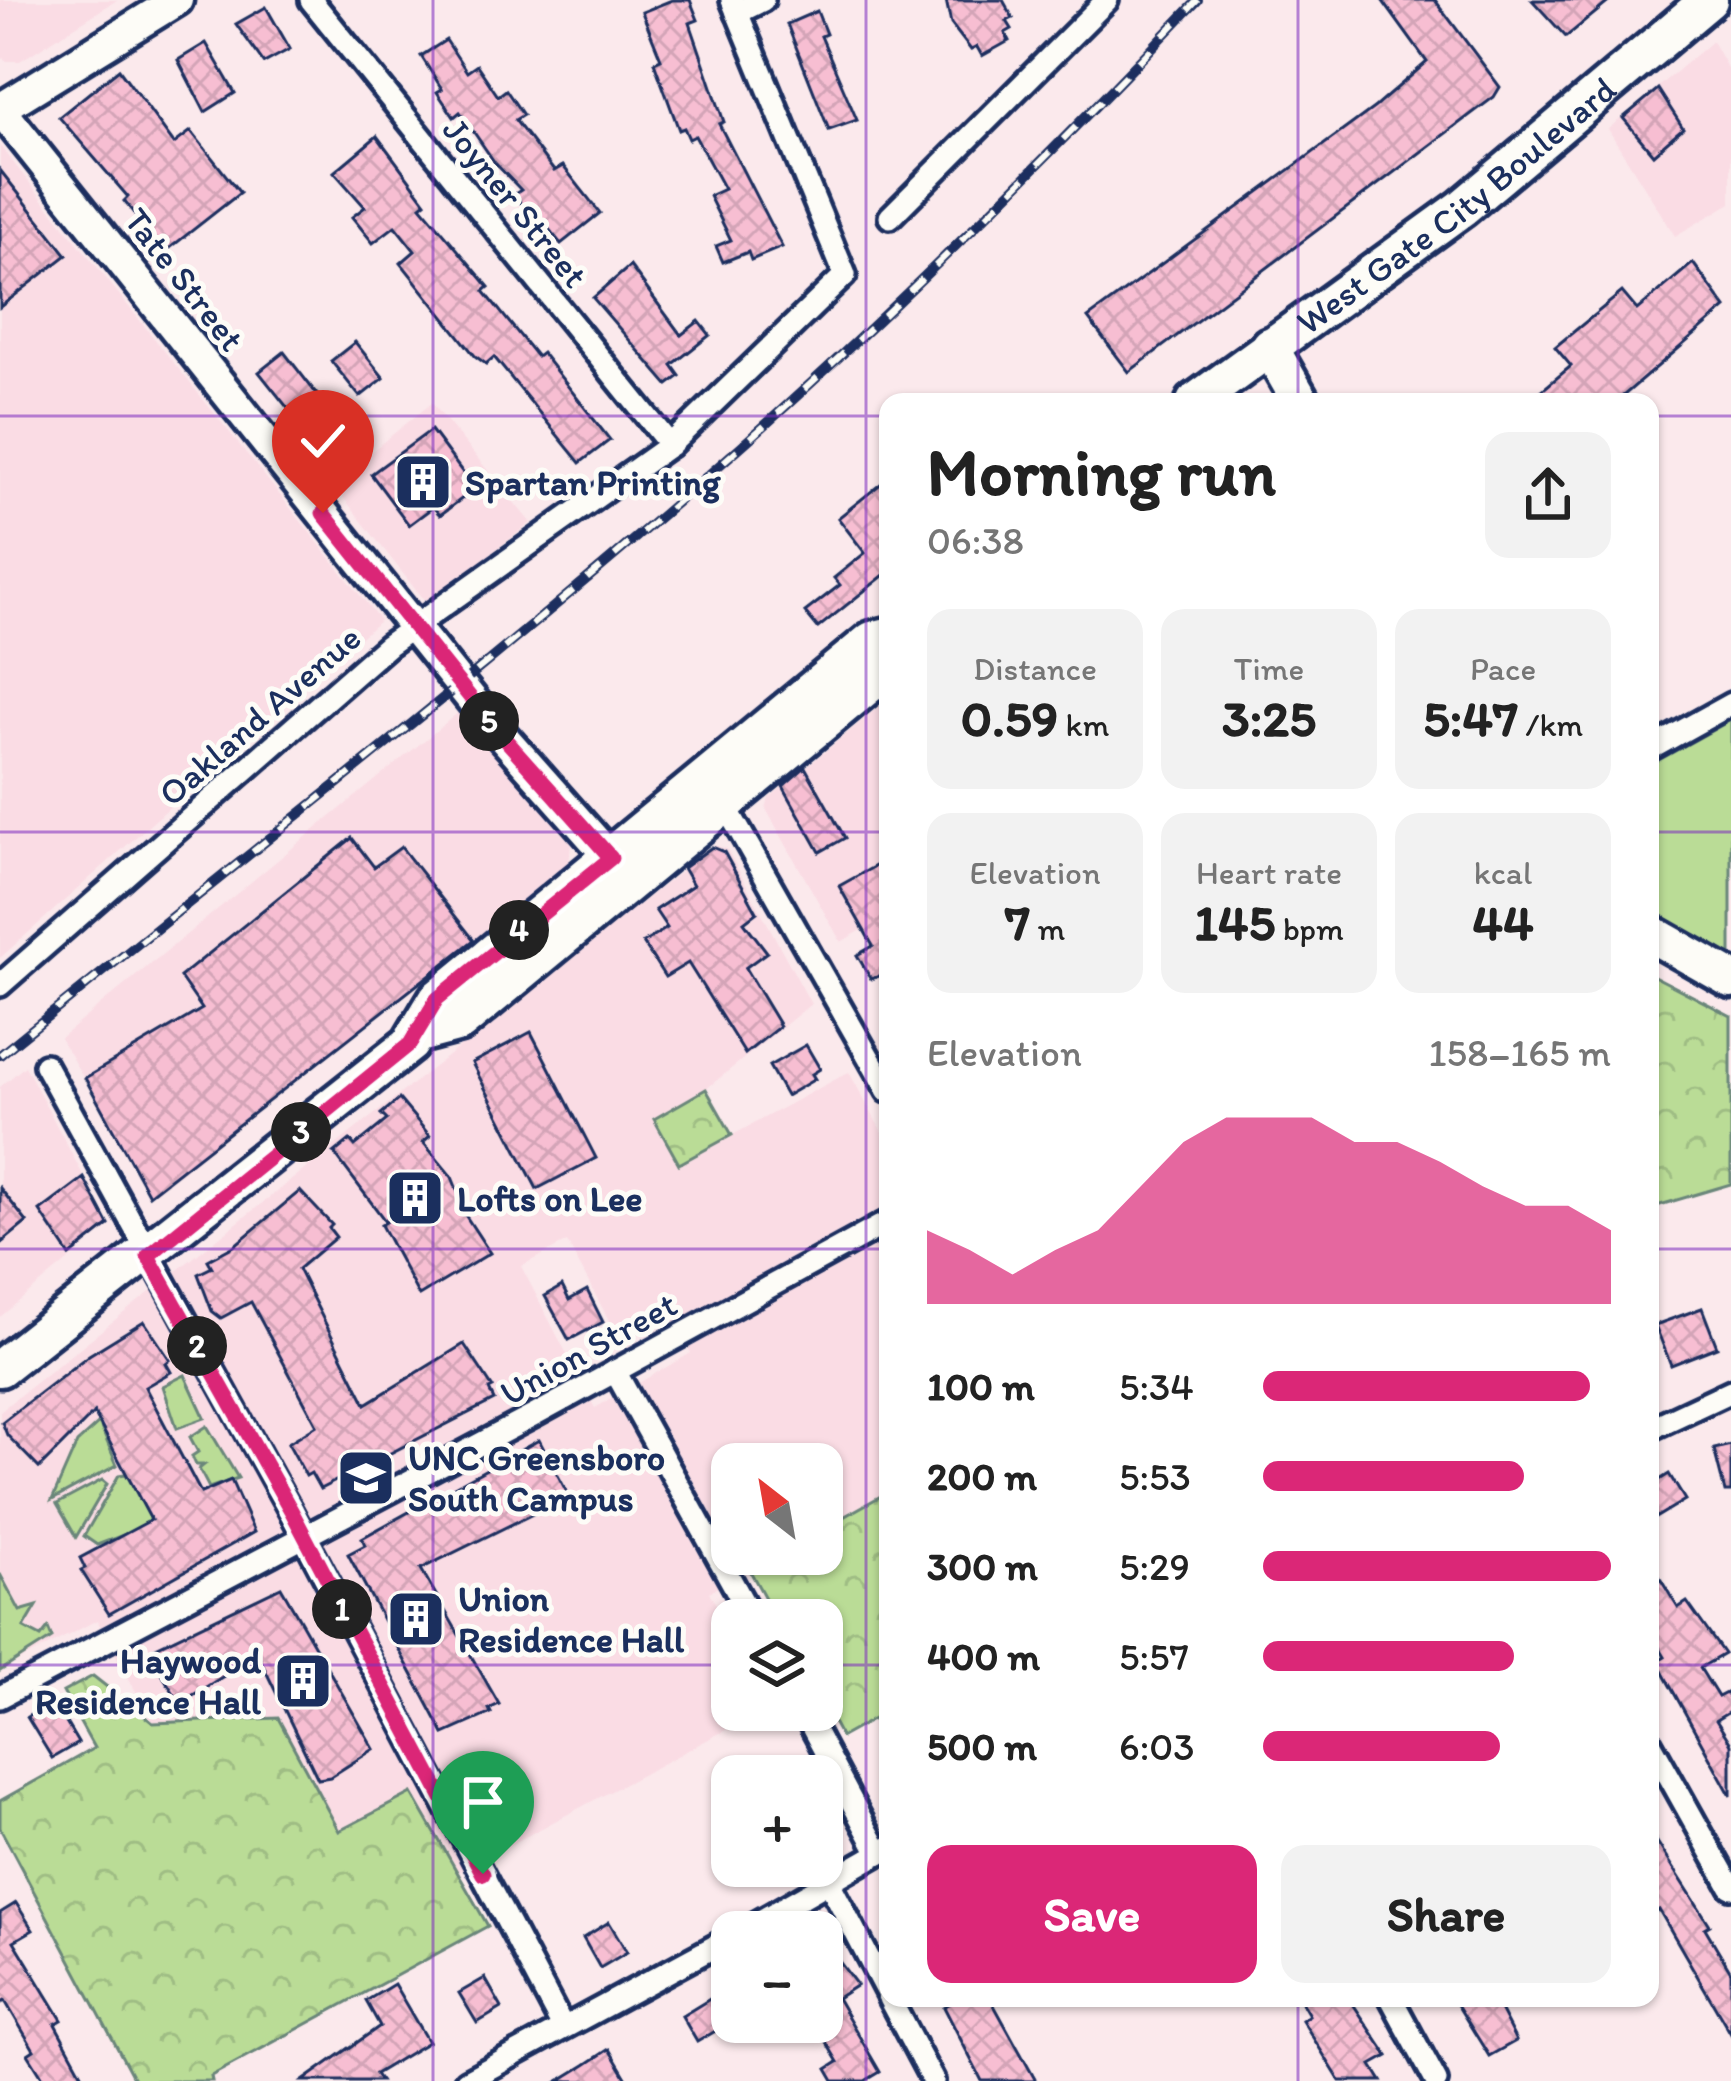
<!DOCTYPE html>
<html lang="en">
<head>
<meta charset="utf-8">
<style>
	:root { --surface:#fff; --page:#f2f2f2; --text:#222; --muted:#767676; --accent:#db2777 }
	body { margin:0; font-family:Itim,sans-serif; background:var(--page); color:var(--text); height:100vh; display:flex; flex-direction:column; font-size:45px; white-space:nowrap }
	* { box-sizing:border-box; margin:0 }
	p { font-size:39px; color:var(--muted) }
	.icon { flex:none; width:66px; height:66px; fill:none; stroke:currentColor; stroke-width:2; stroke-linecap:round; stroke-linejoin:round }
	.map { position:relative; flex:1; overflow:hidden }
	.details { position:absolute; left:879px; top:393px; width:780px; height:1614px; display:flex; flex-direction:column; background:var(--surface); border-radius:24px; box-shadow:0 3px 9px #0004 }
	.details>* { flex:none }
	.needle { width:78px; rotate:329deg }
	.buttons { position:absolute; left:711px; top:1443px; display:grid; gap:24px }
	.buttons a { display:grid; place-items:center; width:132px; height:132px; border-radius:24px; background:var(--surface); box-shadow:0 3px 9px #0004; font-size:60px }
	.pin { position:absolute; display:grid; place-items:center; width:102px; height:102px; color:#fff; margin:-123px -51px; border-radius:50% 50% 50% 0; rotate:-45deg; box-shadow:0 0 12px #0007 }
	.pin .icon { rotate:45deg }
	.km { position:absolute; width:60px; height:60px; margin:-30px; border-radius:50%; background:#222; color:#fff; font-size:33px; line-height:60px; text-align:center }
	.round { display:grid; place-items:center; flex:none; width:126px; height:126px; border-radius:24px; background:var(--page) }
	.head { display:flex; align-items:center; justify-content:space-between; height:204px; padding:0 48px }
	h1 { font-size:66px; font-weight:800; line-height:90px }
	.metrics { display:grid; grid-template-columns:repeat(3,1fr); gap:18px; height:204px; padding:12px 48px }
	.metrics div { display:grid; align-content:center; border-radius:24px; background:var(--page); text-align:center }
	.metrics b { font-size:51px; font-weight:800 }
	.metrics small { font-size:33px; font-weight:400 }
	.metrics p { font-size:33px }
	.chart { height:336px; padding:24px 48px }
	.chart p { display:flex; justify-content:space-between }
	.chart svg { width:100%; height:216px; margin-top:12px; fill:var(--accent); opacity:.7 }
	.button { display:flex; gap:24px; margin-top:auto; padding:24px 48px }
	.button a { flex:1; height:138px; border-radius:24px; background:var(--accent); color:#fff; font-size:48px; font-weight:800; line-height:138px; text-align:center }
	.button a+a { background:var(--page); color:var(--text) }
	ul { padding:0 48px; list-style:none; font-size:39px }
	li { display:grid; grid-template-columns:192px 144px 1fr; align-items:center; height:90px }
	li i { height:30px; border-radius:15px; background:var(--accent) }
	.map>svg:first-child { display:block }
	.built { fill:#fadce4; fill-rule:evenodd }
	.grass { fill:#badc96; stroke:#6a867a; stroke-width:3 }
	.forest { fill:url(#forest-crowns); stroke:#6a867a; stroke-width:3 }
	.building { fill:url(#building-cross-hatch); stroke:#1b2f5e; stroke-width:3 }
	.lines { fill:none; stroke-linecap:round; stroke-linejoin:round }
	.street-casing { stroke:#1b2f5e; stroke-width:30 }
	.secondary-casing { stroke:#1b2f5e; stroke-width:39 }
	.primary-casing { stroke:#1b2f5e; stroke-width:45 }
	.street { stroke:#fdfcf7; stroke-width:21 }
	.secondary { stroke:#fdfcf7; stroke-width:30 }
	.primary { stroke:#fdfcf7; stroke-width:36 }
	.rail-casing { stroke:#1b2f5e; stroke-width:10 }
	.rail { stroke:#fdfcf7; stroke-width:6; stroke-dasharray:18; stroke-linecap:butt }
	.route-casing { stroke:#fff; stroke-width:24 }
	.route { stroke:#db2777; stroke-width:15 }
	.grid { fill:none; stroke:#7b2cbf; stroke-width:3; stroke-opacity:0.55 }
	.labels { text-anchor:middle; stroke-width:10; stroke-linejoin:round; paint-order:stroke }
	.street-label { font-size:36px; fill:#1b2f5e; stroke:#fdfcf7 }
	.poi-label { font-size:36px; font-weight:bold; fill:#1b2f5e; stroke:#fdfcf7; text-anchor:start }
</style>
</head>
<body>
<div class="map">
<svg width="1731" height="2081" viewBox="0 0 1731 2081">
	<defs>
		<pattern id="forest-crowns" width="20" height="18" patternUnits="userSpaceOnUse" patternTransform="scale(3)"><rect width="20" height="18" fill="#badc96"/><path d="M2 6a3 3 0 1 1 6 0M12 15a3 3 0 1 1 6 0" fill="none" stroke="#9fbd84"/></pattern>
		<pattern id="building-cross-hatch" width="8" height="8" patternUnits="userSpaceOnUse" patternTransform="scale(3)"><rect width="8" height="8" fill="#f7bed2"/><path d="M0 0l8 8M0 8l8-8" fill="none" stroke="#d3a4b7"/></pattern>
	</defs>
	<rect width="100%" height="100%" fill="#fbe9ec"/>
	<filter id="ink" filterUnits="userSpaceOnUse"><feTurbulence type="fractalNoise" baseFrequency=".00833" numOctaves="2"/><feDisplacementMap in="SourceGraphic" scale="24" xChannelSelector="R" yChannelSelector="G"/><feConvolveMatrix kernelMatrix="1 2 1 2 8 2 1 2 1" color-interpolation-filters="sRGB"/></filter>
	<g filter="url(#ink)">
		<g class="built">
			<path d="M0 0H117L20 61H7L0 56Z"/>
			<path d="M1712 41 1731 75V203L1675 236 1608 129Z"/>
			<path d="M0 146 380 620 0 958Z"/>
			<path d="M432 403 531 523 426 603 332 483Z"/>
			<path d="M888 699V915L841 942 766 809 769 798Z"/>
			<path d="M459 712 571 843 569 865 156 1192 150 1190 60 1038Z"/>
			<path d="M714 845 727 849 811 1004 706 1089 654 1120 679 1164 849 1072 888 1143V1492L822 1529V1464H732V1554H776L709 1592 732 1633V1710H763L377 1916 153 1723 97 1620 0 1671V1411ZM567 1242 618 1337 668 1311 691 1353 595 1408 521 1266Z"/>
			<path d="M25 1066 110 1226 0 1317V1087Z"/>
		</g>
		<g class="grass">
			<path d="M1731 720V958L1688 936 1650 907V765Z"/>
			<path d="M185 1375 205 1418 177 1428 163 1386Z"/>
			<path d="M99 1423 117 1465 52 1500 77 1443Z"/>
			<path d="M207 1426 238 1478 209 1488 199 1469 204 1465H196L192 1456 198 1452 190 1437Z"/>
			<path d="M126 1474 155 1523 97 1545 84 1536 119 1475Z"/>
			<path d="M102 1480 107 1484 76 1537 57 1504Z"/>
			<path d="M0 1574 20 1611 37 1606 24 1628 41 1637 48 1628 52 1638 0 1671Z"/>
		</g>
		<g class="forest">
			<path d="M1650 974 1731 1016V1184L1650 1208Z"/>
			<path d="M706 1089 732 1135 679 1164 654 1119Z"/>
			<path d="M888 1492V1711L841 1737 822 1702V1620H777L749 1569 776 1554H822V1529Z"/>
			<path d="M93 1676 153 1723 278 1718 339 1831 412 1793 488 1926 211 2076 212 2081H135L0 1828V1801L94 1748 63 1692Z"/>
		</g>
		<g class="building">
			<path d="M672 0H690L698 20 690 23 724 122 719 124 782 247 751 260 748 252 723 262 716 246 731 240 709 196 724 189 695 136 689 139 684 128 679 130 654 62 661 59 642 12Z"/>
			<path d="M946 0H1003L1013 18 1007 21 1012 29 1005 33 1009 41 982 56 977 47 971 50 951 24Z"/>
			<path d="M1382 0H1435L1500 87 1494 97 1129 372 1088 318 1375 107 1427 62Z"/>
			<path d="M1532 0H1611L1566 37Z"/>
			<path d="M266 7 290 49 264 63 236 24Z"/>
			<path d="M817 11 826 34 821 36 857 120 829 130 787 24Z"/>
			<path d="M446 40 467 72 477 65 498 96 506 90 523 115 515 120 554 171 563 166 600 213 561 244 536 213 530 217 515 194 521 190 495 163 460 112 454 117 437 92 442 89 421 56Z"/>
			<path d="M206 43 235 93 205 112 178 60Z"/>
			<path d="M119 69 174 144 191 131 240 193 165 252 124 201 128 197 59 117Z"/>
			<path d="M1658 89 1683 128 1653 154 1623 118Z"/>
			<path d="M377 136 426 202 421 206 489 287 484 291 537 357 542 353 610 440 580 463 494 357 486 364 475 356 401 263 415 251 395 226 373 243 352 217 365 207 334 172Z"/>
			<path d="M0 170 67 255 0 307Z"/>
			<path d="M1693 263 1726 308 1616 402H1528L1571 366 1555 347 1622 292 1637 310Z"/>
			<path d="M630 266 681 335 699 321 710 335 672 365 680 376 668 385 593 298Z"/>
			<path d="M355 342 384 378 360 397 331 361Z"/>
			<path d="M284 352 357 446 333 465 259 372Z"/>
			<path d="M431 430 475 489 440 515 433 507 409 525 371 474Z"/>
			<path d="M888 478V572L818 628 805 612 840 585 834 578 865 553 838 518Z"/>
			<path d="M805 767 845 838 820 852 783 786Z"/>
			<path d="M352 838 374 867 401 847 474 940 149 1195 85 1078 202 1009 180 977Z"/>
			<path d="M712 847 724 852 757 912 744 922 767 952 745 968 780 1026 745 1054 688 963 665 977 643 943 667 928 655 910 693 885 683 868Z"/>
			<path d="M888 859V973L871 979 857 955 873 946 839 886Z"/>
			<path d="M531 1032 596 1158 537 1189 472 1063Z"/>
			<path d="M806 1045 820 1069 812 1074 815 1079 786 1096 769 1066Z"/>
			<path d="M399 1099 430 1136 423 1142 452 1177 462 1202 458 1204 490 1253 419 1296 381 1225 386 1222 334 1153 350 1140 355 1146 387 1120 381 1114Z"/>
			<path d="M84 1178 109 1225 70 1256 40 1211Z"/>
			<path d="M0 1188 27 1222 0 1244Z"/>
			<path d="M300 1191 332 1225 329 1228 336 1237 298 1269 366 1404 464 1344 493 1388 489 1390 494 1400 320 1489 311 1473 306 1476 288 1443 317 1425 251 1302 221 1318 212 1311 198 1274 212 1267 208 1260 234 1246Z"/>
			<path d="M562 1286 569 1300 587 1290 603 1322 569 1340 545 1296Z"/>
			<path d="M1702 1308 1717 1347 1671 1365 1655 1325Z"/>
			<path d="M144 1321 170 1360 166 1363 171 1372 145 1387 201 1493 231 1480 254 1532 109 1614 81 1570 85 1568 80 1558 151 1520 94 1413 39 1468 7 1435 2 1422 89 1355Z"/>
			<path d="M539 1440 569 1496 421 1569 499 1704 489 1709 491 1713 444 1734 348 1554 365 1545 362 1538Z"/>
			<path d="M1731 1445V1492H1725L1714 1449Z"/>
			<path d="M1669 1474 1685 1500 1650 1521V1486Z"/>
			<path d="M1650 1562 1678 1608 1687 1602 1724 1654 1700 1668 1718 1697 1726 1693 1731 1702V1711L1716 1720 1731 1744V1796L1657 1662 1665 1657 1650 1632Z"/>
			<path d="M281 1587 374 1749 330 1777 318 1779 258 1655 180 1703 153 1660 157 1658 152 1649Z"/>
			<path d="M53 1701 78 1743 52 1758 27 1717Z"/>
			<path d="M1650 1831 1710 1925 1705 1928 1731 1972V2034L1659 1910 1650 1916Z"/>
			<path d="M16 1903 33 1930 14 1941 62 2020 55 2024 86 2081H45L28 2054 34 2050 5 2001 0 2004V1913Z"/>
			<path d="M609 1922 627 1952 600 1968 583 1938Z"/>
			<path d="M822 1939 857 1985 837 1998 880 2072 865 2081H834L827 2069 838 2062 816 2025 822 2022Z"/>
			<path d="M485 1978 502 2008 477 2023 459 1993Z"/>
			<path d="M394 1984 428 2042 375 2074 380 2081H303L380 2026 366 2001Z"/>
			<path d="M713 1997 729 2023 697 2042 682 2016Z"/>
			<path d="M958 1998H990L1036 2081H982L944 2007Z"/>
			<path d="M1299 1998H1349L1388 2056 1372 2065 1382 2081H1340L1302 2020 1309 2015Z"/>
			<path d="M1453 1998H1494L1516 2041 1489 2056Z"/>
			<path d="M609 2049 628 2081H559L585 2065Z"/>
		</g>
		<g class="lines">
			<defs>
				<g id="street">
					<path d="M311 0 670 445"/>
					<path d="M737 13 763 0"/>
					<path d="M890 217 1107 0"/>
					<path d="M1650 749 1731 704"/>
					<path d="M721 798 888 1091"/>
					<path d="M0 985 388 645 670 445 845 275 732 0"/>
					<path d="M45 1065 291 1512 563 2027"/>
					<path d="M615 1371 753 1620"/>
					<path d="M1650 1429 1731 1391"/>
					<path d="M0 1697 537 1414 888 1222"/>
					<path d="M803 1710 879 1853"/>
					<path d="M1650 1742 1731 1887"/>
					<path d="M830 1884 888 1995"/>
					<path d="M741 1932 888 1848"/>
					<path d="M889 1998 933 2081"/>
					<path d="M1391 1998 1436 2081"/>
					<path d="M466 2081 732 1937"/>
				</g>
				<g id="secondary">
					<path d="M0 109 489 721 622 871"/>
					<path d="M0 109 177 0"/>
				</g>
				<g id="primary">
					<path d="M1269 346 1301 402"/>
					<path id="s1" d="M1195 402 1462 208 1709 0"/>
					<path d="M1650 933 1731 979"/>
					<path d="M422 1033 460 1023 888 669"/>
					<path d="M0 1368 410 1044 437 999 872 640 888 636"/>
				</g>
			</defs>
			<use href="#street" class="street-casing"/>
			<use href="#secondary" class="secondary-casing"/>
			<use href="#primary" class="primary-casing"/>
			<use href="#street" class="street"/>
			<use href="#secondary" class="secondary"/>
			<use href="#primary" class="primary"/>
			<defs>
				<path id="rail" d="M0 1055C256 847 518 645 764 426 915 290 1058 147 1198 0"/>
			</defs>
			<use href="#rail" class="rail-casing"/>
			<use href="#rail" class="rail"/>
		</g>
	</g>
	<g class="lines" filter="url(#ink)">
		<defs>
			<path id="route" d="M323 513 489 721 611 858 437 999 410 1044 148 1256 292 1512 483 1874"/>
		</defs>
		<use href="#route" class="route-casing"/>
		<use href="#route" class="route"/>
	</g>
	<path class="grid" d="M433 0V2081M866 0V2081M1298 0V402M0 416H888M1650 416H1731M0 832H888M1650 832H1731M0 1249H888M1650 1249H1731M0 1665H732M822 1665H888M1650 1665H1731M1298 1998V2081"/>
	<defs>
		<symbol id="building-square" viewBox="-11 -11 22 22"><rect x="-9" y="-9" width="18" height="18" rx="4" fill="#1b2f5e" stroke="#fdfcf7"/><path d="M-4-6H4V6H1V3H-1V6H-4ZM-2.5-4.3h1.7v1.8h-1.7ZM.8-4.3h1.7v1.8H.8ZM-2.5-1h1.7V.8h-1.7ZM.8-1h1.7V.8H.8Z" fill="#fff"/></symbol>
		<symbol id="university-square" viewBox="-11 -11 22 22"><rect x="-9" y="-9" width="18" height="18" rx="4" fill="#1b2f5e" stroke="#fdfcf7"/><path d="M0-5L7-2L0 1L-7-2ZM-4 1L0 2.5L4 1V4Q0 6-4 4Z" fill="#fff"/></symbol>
	</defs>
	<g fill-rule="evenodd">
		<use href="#building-square" x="390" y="449" width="66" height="66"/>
		<use href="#building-square" x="382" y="1165" width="66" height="66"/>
		<use href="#university-square" x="333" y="1445" width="66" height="66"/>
		<use href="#building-square" x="383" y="1586" width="66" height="66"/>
		<use href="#building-square" x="270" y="1648" width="66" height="66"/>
	</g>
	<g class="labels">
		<g class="street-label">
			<text transform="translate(516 202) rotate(51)" y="13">Joyner Street</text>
			<text dy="13" stroke="none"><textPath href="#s1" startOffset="327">West Gate City Boulevard</textPath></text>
			<text transform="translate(185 279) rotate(52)" y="13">Tate Street</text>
			<text transform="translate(259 715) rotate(-41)" y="13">Oakland Avenue</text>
			<text transform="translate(588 1348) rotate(-29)" y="13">Union Street</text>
		</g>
		<g class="poi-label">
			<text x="465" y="495">Spartan Printing</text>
			<text x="457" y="1211">Lofts on Lee</text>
			<text x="408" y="1470">UNC Greensboro<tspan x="408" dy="41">South Campus</tspan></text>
			<text x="458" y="1611">Union<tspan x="458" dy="41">Residence Hall</tspan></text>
			<text x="261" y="1673" text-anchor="end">Haywood<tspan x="261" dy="41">Residence Hall</tspan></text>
		</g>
	</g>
</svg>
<div class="buttons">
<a><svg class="needle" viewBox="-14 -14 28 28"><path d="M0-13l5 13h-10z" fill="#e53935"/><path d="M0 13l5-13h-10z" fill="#767676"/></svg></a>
<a><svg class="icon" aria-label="layers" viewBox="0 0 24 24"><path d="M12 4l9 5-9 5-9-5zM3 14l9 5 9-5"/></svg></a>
<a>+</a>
<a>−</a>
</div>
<div class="pin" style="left:483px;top:1874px;background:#1e9e55"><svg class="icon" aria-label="arrive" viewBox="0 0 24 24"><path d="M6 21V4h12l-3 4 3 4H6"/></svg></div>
<div class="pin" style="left:323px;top:513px;background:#d93025"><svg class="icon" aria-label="check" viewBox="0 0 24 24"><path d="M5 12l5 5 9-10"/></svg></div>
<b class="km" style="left:342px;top:1609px">1</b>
<b class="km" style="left:197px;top:1346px">2</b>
<b class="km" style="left:301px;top:1132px">3</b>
<b class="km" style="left:519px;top:930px">4</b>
<b class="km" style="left:489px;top:721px">5</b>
<section class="details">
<div class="head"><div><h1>Morning run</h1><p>06:38</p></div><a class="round"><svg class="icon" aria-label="share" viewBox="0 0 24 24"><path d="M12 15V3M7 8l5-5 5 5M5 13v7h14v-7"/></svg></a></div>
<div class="metrics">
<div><p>Distance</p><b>0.59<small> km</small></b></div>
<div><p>Time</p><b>3:25</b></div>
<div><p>Pace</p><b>5:47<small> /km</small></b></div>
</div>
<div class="metrics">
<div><p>Elevation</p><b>7<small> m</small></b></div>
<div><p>Heart rate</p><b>145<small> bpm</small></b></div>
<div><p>kcal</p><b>44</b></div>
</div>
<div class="chart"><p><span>Elevation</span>158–165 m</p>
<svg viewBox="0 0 160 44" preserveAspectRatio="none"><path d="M0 44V29L10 33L20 38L30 33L40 29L50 20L60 11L70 6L80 6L90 6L100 11L110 11L120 15L130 20L140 24L150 24L160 29V44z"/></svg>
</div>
<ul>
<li><b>100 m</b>5:34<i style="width:94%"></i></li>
<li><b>200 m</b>5:53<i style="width:75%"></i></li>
<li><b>300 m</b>5:29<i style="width:100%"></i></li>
<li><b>400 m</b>5:57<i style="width:72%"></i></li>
<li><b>500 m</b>6:03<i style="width:68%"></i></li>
</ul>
<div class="button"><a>Save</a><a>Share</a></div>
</section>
</div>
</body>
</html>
